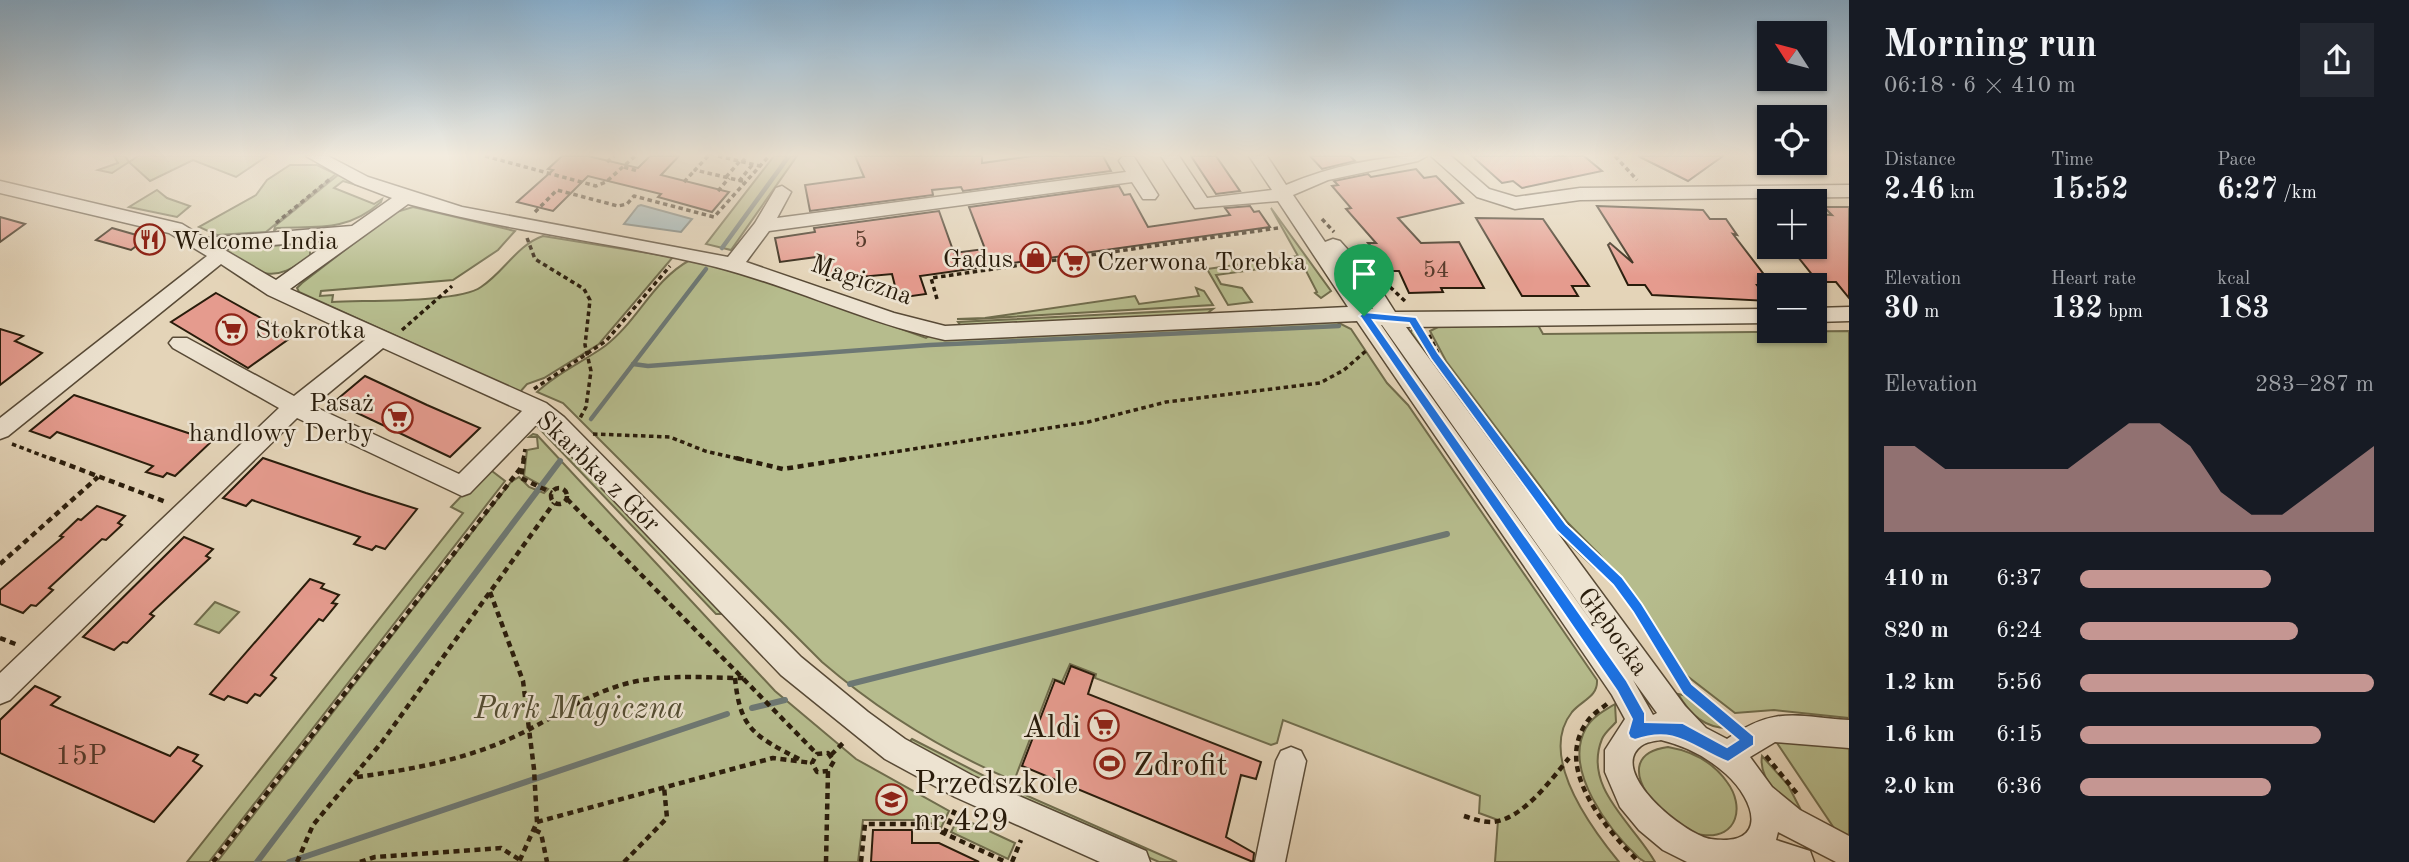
<!DOCTYPE html>
<html lang="en">
<head>
<meta charset="utf-8">
<style>
	:root { --surface:#171b24; --page:#242831; --text:#f1f3f6; --muted:#9ea1a6; --accent:#c59692 }
	body { margin:0; font-family:"Old Standard TT",serif; background:var(--page); color:var(--text); height:100vh; display:flex; flex-direction:column; font-size:26px; white-space:nowrap }
	* { box-sizing:border-box; margin:0 }
	p { font-size:23px; color:var(--muted) }
	.icon { flex:none; width:38px; height:38px; fill:none; stroke:currentColor; stroke-width:2; stroke-linecap:round; stroke-linejoin:round }
	.map { position:relative; flex:1; overflow:hidden }
	.panel { display:flex; flex-direction:column; background:var(--surface); width:560px }
	.panel>* { flex:none }
	.needle { width:46px; rotate:306deg }
	.tools { position:absolute; left:1757px; top:21px; display:grid; gap:14px }
	.tools a { display:grid; place-items:center; width:70px; height:70px; border-radius:0px; background:var(--surface); box-shadow:0 2px 5px #0004; font-size:35px }
	.pin { position:absolute; display:grid; place-items:center; width:60px; height:60px; color:#fff; margin:-72px -30px; border-radius:50% 50% 50% 0; rotate:-45deg; box-shadow:0 0 7px #0007 }
	.pin .icon { rotate:45deg }
	.round { display:grid; place-items:center; flex:none; width:74px; height:74px; border-radius:0px; background:var(--page) }
	.summary { display:flex; align-items:center; justify-content:space-between; height:119px; padding:0 35px }
	h1 { font-size:38px; font-weight:600; line-height:52px }
	.figures { display:grid; grid-template-columns:repeat(3,1fr); gap:10px; height:119px; padding:7px 35px }
	.figures div { display:grid; align-content:center }
	.figures b { font-size:30px; font-weight:600 }
	.figures small { font-size:19px; font-weight:400 }
	.figures p { font-size:19px }
	.chart { height:196px; padding:14px 35px }
	.chart p { display:flex; justify-content:space-between }
	.chart svg { width:100%; height:126px; margin-top:7px; fill:var(--accent); opacity:.7 }
	ul { padding:0 35px; list-style:none; font-size:23px }
	li { display:grid; grid-template-columns:112px 84px 1fr; align-items:center; height:52px }
	li i { height:18px; border-radius:9px; background:var(--accent) }
	main { display:flex; flex:1; min-height:0 }
	.map>svg:first-child { display:block }
	.green { fill:#b6bc8d; stroke:#706c4c; stroke-width:2 }
	.water { fill:#9ab5ba; stroke:#6d7874; stroke-width:2 }
	.lines { fill:none; stroke-linecap:round; stroke-linejoin:round }
	.stream-far1 { stroke:#6d7874; stroke-width:4.5 }
	.stream { stroke:#6d7874; stroke-width:6 }
	.building { fill:#e59b8e; stroke:#291c0b; stroke-width:2 }
	.minor-casing { stroke:#584a36; stroke-width:3 }
	.path-far1 { stroke:#291c0b; stroke-width:3.5; stroke-dasharray:4.5 3.5; stroke-linecap:butt }
	.path { stroke:#291c0b; stroke-width:4.5; stroke-dasharray:6 4.5; stroke-linecap:butt }
	.minor { fill:#ede3d1; fill-rule:evenodd }
	.route { fill:#1a73e8; stroke:#fff; stroke-width:2; fill-rule:evenodd }
	.labels { text-anchor:middle; stroke-width:5; stroke-linejoin:round; paint-order:stroke }
	.number-label { font-size:23px; fill:#583c2c }
	.poi-label { font-size:26px; fill:#291c0b; stroke:#ede3d1; text-anchor:start }
	.street-label { font-size:26px; fill:#291c0b; stroke:#ede3d1 }
	.near-number-label { font-size:28px; fill:#583c2c }
	.near-park-label { font-size:32px; font-style:italic; fill:#534c32; stroke:#ede3d1 }
	.near-poi-label { font-size:32px; fill:#291c0b; stroke:#ede3d1; text-anchor:start }
</style>
</head>
<body>
<main>
<div class="map">
<svg width="1849" height="862" viewBox="0 0 1849 862">
	<rect width="100%" height="100%" fill="#e4d4b8"/>
	<filter id="stains"><feTurbulence type="fractalNoise" baseFrequency=".00286" numOctaves="4"/><feColorMatrix values="0 0 0 0 .2 0 0 0 0 .09 0 0 0 0 .02 0 0 0 .5 -.17"/></filter>
	<radialGradient id="worn" r=".72"><stop offset=".6" stop-color="#630" stop-opacity="0"/><stop offset="1" stop-color="#630" stop-opacity=".3"/></radialGradient>
	<g class="green">
		<path d="M114 156H125L129 162 138 156H267L236 177 193 160 150 181 129 162 112 173 98 170 118 163Z"/>
		<path d="M774 156H797L731 250 706 244Z"/>
		<path d="M290 165H317L336 174 266 232 217 235 199 227 256 195 267 180Z"/>
		<path d="M338 175 377 191 343 181 334 188 374 204 382 199 381 202C346 233 314 226 277 228L274 231 275 226Z"/>
		<path d="M157 190 167 198 190 206 177 217 129 207Z"/>
		<path d="M413 207 515 231 498 250 453 280 321 291 320 296 333 295 332 302C365 300 459 303 481 287 504 272 517 245 543 236L673 257 599 344 544 378 527 384 520 392 299 292 297 288 302 283 393 213Z"/>
		<path d="M1271 208 1331 291 1321 298 1315 293 1317 292 1302 263 1216 275 1221 284 1242 288 1252 302 1228 305 1207 269 1298 256Z"/>
		<path d="M300 244 310 250V256C274 284 259 277 225 249Z"/>
		<path d="M690 260 765 280 926 338 930 335 968 339 1333 320 1351 329 1387 383 1408 405 1597 680C1598 697 1582 700 1572 712 1537 756 1592 829 1619 862H1495L1498 820 1479 813 1480 796 1283 720 1277 743 1271 745 1095 678 1096 674 1070 664 1062 682 1053 679 1014 781C944 751 880 712 822 662L563 403 537 392C558 372 583 362 605 346 638 321 653 280 690 260Z"/>
		<path d="M1196 288 1204 291 1213 305 975 319H957L985 318 1135 296 1139 304 1199 296Z"/>
		<path d="M1213 309 1205 315 961 326 958 322Z"/>
		<path d="M1538 325 1543 334 1849 331V718L1774 710 1735 713 1682 672 1657 629 1599 554 1567 522 1446 361 1430 331 1440 326Z"/>
		<path d="M1415 327C1458 397 1508 464 1559 528 1569 540 1591 553 1594 567L1558 533 1421 348 1410 332Z"/>
		<path d="M536 425 545 428 726 614H716Z"/>
		<path d="M533 434 537 435 775 691 856 759 949 811 941 828 924 820H863L858 862H217L511 482 519 477 529 487 544 493 548 489 524 476 527 450 538 448 537 437H529Z"/>
		<path d="M488 468 505 481 209 862H187L463 513 451 507Z"/>
		<path d="M215 602 239 612 219 633 195 624Z"/>
		<path d="M1678 694 1693 697 1730 728C1705 729 1690 714 1678 694Z"/>
		<path d="M1615 704 1616 722C1611 728 1605 732 1602 739 1582 788 1635 825 1655 862H1645L1639 858C1610 831 1562 770 1586 728 1592 717 1605 710 1615 704Z"/>
		<path d="M912 739 996 782 1177 862H1159L1012 798 907 744Z"/>
		<path d="M1779 742 1849 746V839L1836 831 1777 743Z"/>
		<path d="M1668 747C1691 751 1713 762 1727 782 1745 806 1738 839 1703 835 1668 832 1600 756 1668 747Z"/>
		<path d="M1762 756 1788 785 1804 816C1785 806 1758 779 1762 756Z"/>
		<path d="M959 817 1015 843 1008 859 951 832Z"/>
	</g>
	<path class="water" d="M638 206 641 205 692 219 681 232 624 224Z"/>
	<g class="lines">
		<g class="stream-far1">
			<path d="M722 248 789 156"/>
			<path d="M633 364 648 366 930 345 1339 326"/>
			<path d="M591 419 706 269"/>
		</g>
		<g class="stream">
			<path d="M850 684 1447 534"/>
			<path d="M752 708 785 700"/>
			<path d="M257 862 560 461"/>
			<path d="M289 862 727 714"/>
		</g>
	</g>
	<g class="building">
		<path d="M562 156H588L638 168 650 156H679L661 175 729 192 712 212 658 197 661 194 588 176 553 211 517 202 553 170 548 169Z"/>
		<path d="M855 156H982V163L1033 156H1103L1111 171 963 191 961 187 932 190 933 195 810 211 805 185 864 177Z"/>
		<path d="M1191 156H1216L1240 191 1216 194Z"/>
		<path d="M1310 156H1350L1355 161 1322 169Z"/>
		<path d="M1472 156H1584L1602 171 1522 188 1513 181 1502 183Z"/>
		<path d="M1638 156H1723L1688 181Z"/>
		<path d="M1416 169 1424 178 1436 176 1463 203 1398 218 1421 243 1459 242 1484 288H1441L1443 292 1409 293 1399 271H1391L1368 243H1376L1346 209 1351 208 1332 186 1338 185 1334 181 1368 174 1371 177Z"/>
		<path d="M1119 186 1124 195 1130 194 1148 227 1230 215 1225 208 1250 206 1254 212 1259 211 1270 227 920 276 926 294 898 298 892 274 827 280 824 256 780 262 775 238 815 232 814 228 939 211 954 253 985 249 969 207Z"/>
		<path d="M1597 206 1703 210 1710 219H1726L1737 235 1733 234 1772 285H1757L1768 301 1652 295 1645 285H1628L1608 245 1610 243 1633 263Z"/>
		<path d="M1824 207H1849V298L1836 282H1818L1790 247H1815V214L1832 215Z"/>
		<path d="M0 217 25 224 0 242Z"/>
		<path d="M1476 218 1543 219 1589 286H1572L1578 296H1522Z"/>
		<path d="M112 228 147 238 131 250 96 240Z"/>
		<path d="M216 293 293 336 248 368 171 322Z"/>
		<path d="M0 329 23 336 15 341 42 353 0 385Z"/>
		<path d="M365 376 427 405 480 428 450 457 334 402Z"/>
		<path d="M74 395 212 441 175 476 167 473 163 477 146 472 153 466 97 446 57 432 50 438 30 431Z"/>
		<path d="M263 458 366 493 417 509 385 549 376 546 372 550 354 544 360 537 298 516 252 500 246 506 223 498Z"/>
		<path d="M97 506 125 516 118 523 122 525 106 540 102 539 49 588 53 590 36 606 31 605 23 613 0 604V590L63 537 60 536 78 519 81 520Z"/>
		<path d="M184 537 213 549 206 556 210 558 150 614 154 616 127 643 123 642 114 650 83 637Z"/>
		<path d="M310 579 324 584 321 588 339 595 332 603 337 604 323 621 319 619 271 675 276 678 260 696 255 694 247 703 228 696 224 700 210 694Z"/>
		<path d="M1071 666 1094 675 1088 694 1261 762 1256 779 1241 775 1226 837 1254 853 1253 862 1022 766 1055 680 1064 684Z"/>
		<path d="M35 686 60 697 51 705 170 756 178 747 198 755 193 761 202 766 154 822 0 753V720Z"/>
		<path d="M873 830H912V843H939L979 862H871Z"/>
	</g>
	<g class="lines">
		<defs>
			<g id="minor">
				<path d="M306 156H328L368 177 462 207 728 257 755 223 776 188 782 186 791 192 777 218 1126 172 1119 161 1122 157H1134L1158 195 1155 199H1143L1132 182 769 231 746 262 894 313 945 326 1348 307 1278 201 1195 208 1161 156H1179L1207 198 1272 190 1249 156H1267L1286 185C1331 166 1378 156 1427 156L1418 161 1328 180 1293 195 1325 242 1333 239 1340 241 1374 279 1395 312 1769 309V323L1406 327 1685 706 1706 728 1727 739C1775 706 1794 716 1849 720V748L1775 742 1750 757 1772 787 1800 810 1849 836V862H1836L1778 832 1776 840 1810 851 1814 862H1687L1663 850 1639 830 1620 807 1605 772V750L1625 719 1612 695 1357 321 945 340C866 323 794 287 716 267 614 242 510 232 408 204L290 289 546 403 564 417 801 657 868 712 905 739 975 777 1146 851 1150 862H1100L955 797 885 759 781 675 539 422 470 493 462 496 297 418 10 700 0 704V673L279 408 173 348 169 343 173 338H187L294 396 365 340 268 295 221 264 8 436 0 439V418L207 256 169 233 0 193V181L182 224 205 238 352 226 392 198 355 184ZM332 240 276 280 223 249ZM1344 271 1373 309H1370ZM1381 325H1382L1601 635 1405 360ZM383 348 522 411 459 474 313 406ZM1633 680 1657 713 1653 715ZM1661 740C1686 746 1707 757 1726 774 1756 801 1769 847 1711 839 1685 835 1607 772 1641 746 1646 742 1655 741 1661 740Z"/>
				<path d="M1431 156H1451L1489 189 1516 197 1580 188 1849 185V197L1580 200 1515 209 1477 197Z"/>
				<path d="M1849 307V321L1815 322V308Z"/>
				<path d="M1291 747 1301 751 1306 761 1285 862H1255L1276 761 1281 751Z"/>
			</g>
		</defs>
		<use href="#minor" class="minor-casing"/>
		<g class="path-far1">
			<path d="M485 156 596 186 606 182 635 156"/>
			<path d="M708 156 695 170 746 182"/>
			<path d="M718 156 760 166"/>
			<path d="M1615 156 1637 180"/>
			<path d="M607 162 614 156"/>
			<path d="M742 162 747 156"/>
			<path d="M624 167 638 171"/>
			<path d="M726 177 740 161"/>
			<path d="M739 181 753 164"/>
			<path d="M684 182 695 170"/>
			<path d="M718 191 729 178"/>
			<path d="M535 212 557 190 618 206 627 204 634 196 714 217 769 156"/>
			<path d="M1322 219 1334 232"/>
			<path d="M276 223 330 179"/>
			<path d="M527 238 535 259 584 289 590 300 585 345 591 371 586 407 579 420"/>
			<path d="M1390 287 1407 303"/>
			<path d="M937 299 931 278 1278 228"/>
			<path d="M402 330 452 286"/>
			<path d="M1429 335 1438 353"/>
			<path d="M534 389 606 341 670 266"/>
			<path d="M593 434 670 437 705 451 744 460"/>
			<path d="M12 444 54 460"/>
			<path d="M523 460 525 449"/>
			<path d="M842 460 1088 422 1166 402 1320 383 1344 370 1367 350"/>
		</g>
		<g class="path">
			<path d="M50 458 166 502"/>
			<path d="M524 458 521 478 552 493"/>
			<path d="M736 458 783 469 853 458"/>
			<circle cx="559" cy="496" r="8"/>
			<path d="M567 499 817 754"/>
			<path d="M1566 525 1600 563"/>
			<path d="M1580 546 1618 581 1688 689 1731 726"/>
			<path d="M0 564 98 477"/>
			<path d="M490 592 523 681 534 769 537 822 519 862"/>
			<path d="M0 638 18 645"/>
			<path d="M735 678C740 730 755 736 799 759"/>
			<path d="M1607 704C1601 709 1591 715 1587 722 1553 769 1607 830 1639 862"/>
			<path d="M828 753 834 761 828 771 817 772 812 763 817 754Z"/>
			<path d="M831 755 843 743"/>
			<path d="M1766 756 1799 796"/>
			<path d="M357 777C408 770 459 761 507 740 549 722 587 692 633 682 669 674 708 678 745 678"/>
			<path d="M1464 816C1473 819 1482 822 1492 822 1522 820 1551 780 1569 758"/>
			<path d="M537 822 773 758 812 763"/>
			<path d="M535 830 541 833 547 862"/>
			<path d="M944 834 955 810"/>
			<path d="M213 862 523 465"/>
			<path d="M297 862 313 825 382 742 554 503"/>
			<path d="M360 862 375 857 501 848 520 860"/>
			<path d="M624 862 667 818 664 787"/>
			<path d="M826 862 828 771"/>
			<path d="M861 862 865 824H924L1006 862"/>
			<path d="M1012 862 1021 840"/>
		</g>
		<use href="#minor" class="minor"/>
	</g>
	<linearGradient id="sky" x2="0" y2="1"><stop stop-color="#89b4d6"/><stop offset="0.56" stop-color="#f3ecdf"/><stop offset="1" stop-color="#f3ecdf" stop-opacity="0"/></linearGradient>
	<rect width="1849" height="277" fill="url(#sky)"/>
	<path class="route" d="M1364 312 1416 317 1438 353 1566 524 1622 577 1642 604 1692 684 1754 736V745L1728 762C1692 748 1677 725 1635 740L1630 738 1628 733 1632 719 1617 691 1361 318 1359 316ZM1373 320 1409 323 1431 359 1557 531 1613 585 1633 612 1683 694 1738 740 1727 747 1683 723 1645 722V713L1627 681Z"/>
	<defs>
		<symbol id="restaurant-ring" viewBox="-11 -11 22 22"><circle r="9.5" fill="#ede3d1" stroke="#8f2418" stroke-width="1.5"/><path d="M-5-6h1v4h1v-4h1v4h1v-4h1v5L-1.5 .5V6h-2V.5L-5-1ZM5-6V6H3V1.5H1.5Q1.5-4 5-6Z" fill="#8f2418"/></symbol>
		<symbol id="shop-ring" viewBox="-11 -11 22 22"><circle r="9.5" fill="#ede3d1" stroke="#8f2418" stroke-width="1.5"/><path d="M-5-2.5h2.3a2.7 3.5 0 0 1 5.4 0H5L5.5 6h-11ZM-1.5-2.5h3a1.5 2.3 0 0 0-3 0Z" fill="#8f2418"/></symbol>
		<symbol id="supermarket-ring" viewBox="-11 -11 22 22"><circle r="9.5" fill="#ede3d1" stroke="#8f2418" stroke-width="1.5"/><path d="M-6-5.5h2.5l.6 2H6L4.5 2H-2.5L-4.4-4H-6ZM-1.5 3.2a1.3 1.3 0 1 0 .1 0ZM3 3.2a1.3 1.3 0 1 0 .1 0Z" fill="#8f2418"/></symbol>
		<symbol id="stadium-ring" viewBox="-11 -11 22 22"><circle r="9.5" fill="#ede3d1" stroke="#8f2418" stroke-width="1.5"/><path d="M0-5a6.5 5 0 1 0 0 10a6.5 5 0 1 0 0-10ZM-3.5-1.8h7v3.6h-7Z" fill="#8f2418"/></symbol>
		<symbol id="school-ring" viewBox="-11 -11 22 22"><circle r="9.5" fill="#ede3d1" stroke="#8f2418" stroke-width="1.5"/><path d="M0-5L7-2L0 1L-7-2ZM-4 1L0 2.5L4 1V4Q0 6-4 4Z" fill="#8f2418"/></symbol>
	</defs>
	<g fill-rule="evenodd">
		<use href="#restaurant-ring" x="132" y="222" width="35" height="35"/>
		<use href="#shop-ring" x="1018" y="240" width="35" height="35"/>
		<use href="#supermarket-ring" x="1056" y="244" width="35" height="35"/>
		<use href="#supermarket-ring" x="214" y="312" width="35" height="35"/>
		<use href="#supermarket-ring" x="380" y="400" width="35" height="35"/>
		<use href="#supermarket-ring" x="1086" y="708" width="35" height="35"/>
		<use href="#stadium-ring" x="1092" y="746" width="35" height="35"/>
		<use href="#school-ring" x="874" y="782" width="35" height="35"/>
	</g>
	<g class="labels">
		<g class="number-label">
			<text x="861" y="247">5</text>
			<text x="1436" y="277">54</text>
		</g>
		<g class="poi-label">
			<text x="172" y="249">Welcome India</text>
			<text x="1013" y="267" text-anchor="end">Gadus</text>
			<text x="1097" y="270">Czerwona Torebka</text>
			<text x="255" y="338">Stokrotka</text>
			<text x="374" y="411" text-anchor="end">Pasaż<tspan x="374" dy="30">handlowy Derby</tspan></text>
		</g>
		<g class="street-label">
			<text transform="translate(862 279) rotate(19)" y="9">Magiczna</text>
			<text transform="translate(599 471) rotate(44)" y="9">Skarbka z Gór</text>
			<text transform="translate(1614 631) rotate(54)" y="9">Głębocka</text>
		</g>
		<g class="near-number-label">
			<text x="81" y="764">15P</text>
		</g>
		<g class="near-park-label">
			<text x="579" y="718">Park Magiczna</text>
		</g>
		<g class="near-poi-label">
			<text x="1081" y="737" text-anchor="end">Aldi</text>
			<text x="1133" y="775">Zdrofit</text>
			<text x="914" y="793">Przedszkole<tspan x="914" dy="37">nr 429</tspan></text>
		</g>
	</g>
	<rect width="100%" height="100%" filter="url(#stains)"/>
	<rect width="100%" height="100%" fill="url(#worn)"/>
</svg>
<div class="tools">
<a><svg class="needle" viewBox="-14 -14 28 28"><path d="M0-13l5 13h-10z" fill="#e53935"/><path d="M0 13l5-13h-10z" fill="#9ea1a6"/></svg></a>
<a><svg class="icon" aria-label="locate" viewBox="0 0 24 24"><circle cx="12" cy="12" r="6"/><path d="M12 2v4M12 18v4M2 12h4M18 12h4"/></svg></a>
<a>+</a>
<a>−</a>
</div>
<div class="pin" style="left:1364px;top:316px;background:#1e9e55"><svg class="icon" aria-label="arrive" viewBox="0 0 24 24"><path d="M6 21V4h12l-3 4 3 4H6"/></svg></div>
</div>
<section class="panel">
<div class="summary"><div><h1>Morning run</h1><p>06:18 · 6 × 410 m</p></div><a class="round"><svg class="icon" aria-label="share" viewBox="0 0 24 24"><path d="M12 15V3M7 8l5-5 5 5M5 13v7h14v-7"/></svg></a></div>
<div class="figures">
<div><p>Distance</p><b>2.46<small> km</small></b></div>
<div><p>Time</p><b>15:52</b></div>
<div><p>Pace</p><b>6:27<small> /km</small></b></div>
</div>
<div class="figures">
<div><p>Elevation</p><b>30<small> m</small></b></div>
<div><p>Heart rate</p><b>132<small> bpm</small></b></div>
<div><p>kcal</p><b>183</b></div>
</div>
<div class="chart"><p><span>Elevation</span>283–287 m</p>
<svg viewBox="0 0 160 44" preserveAspectRatio="none"><path d="M0 44V14L10 14L20 22L30 22L40 22L50 22L60 22L70 14L80 6L90 6L100 14L110 30L120 38L130 38L140 30L150 22L160 14V44z"/></svg>
</div>
<ul>
<li><b>410 m</b>6:37<i style="width:65%"></i></li>
<li><b>820 m</b>6:24<i style="width:74%"></i></li>
<li><b>1.2 km</b>5:56<i style="width:100%"></i></li>
<li><b>1.6 km</b>6:15<i style="width:82%"></i></li>
<li><b>2.0 km</b>6:36<i style="width:65%"></i></li>
</ul>
</section>
</main>
</body>
</html>
